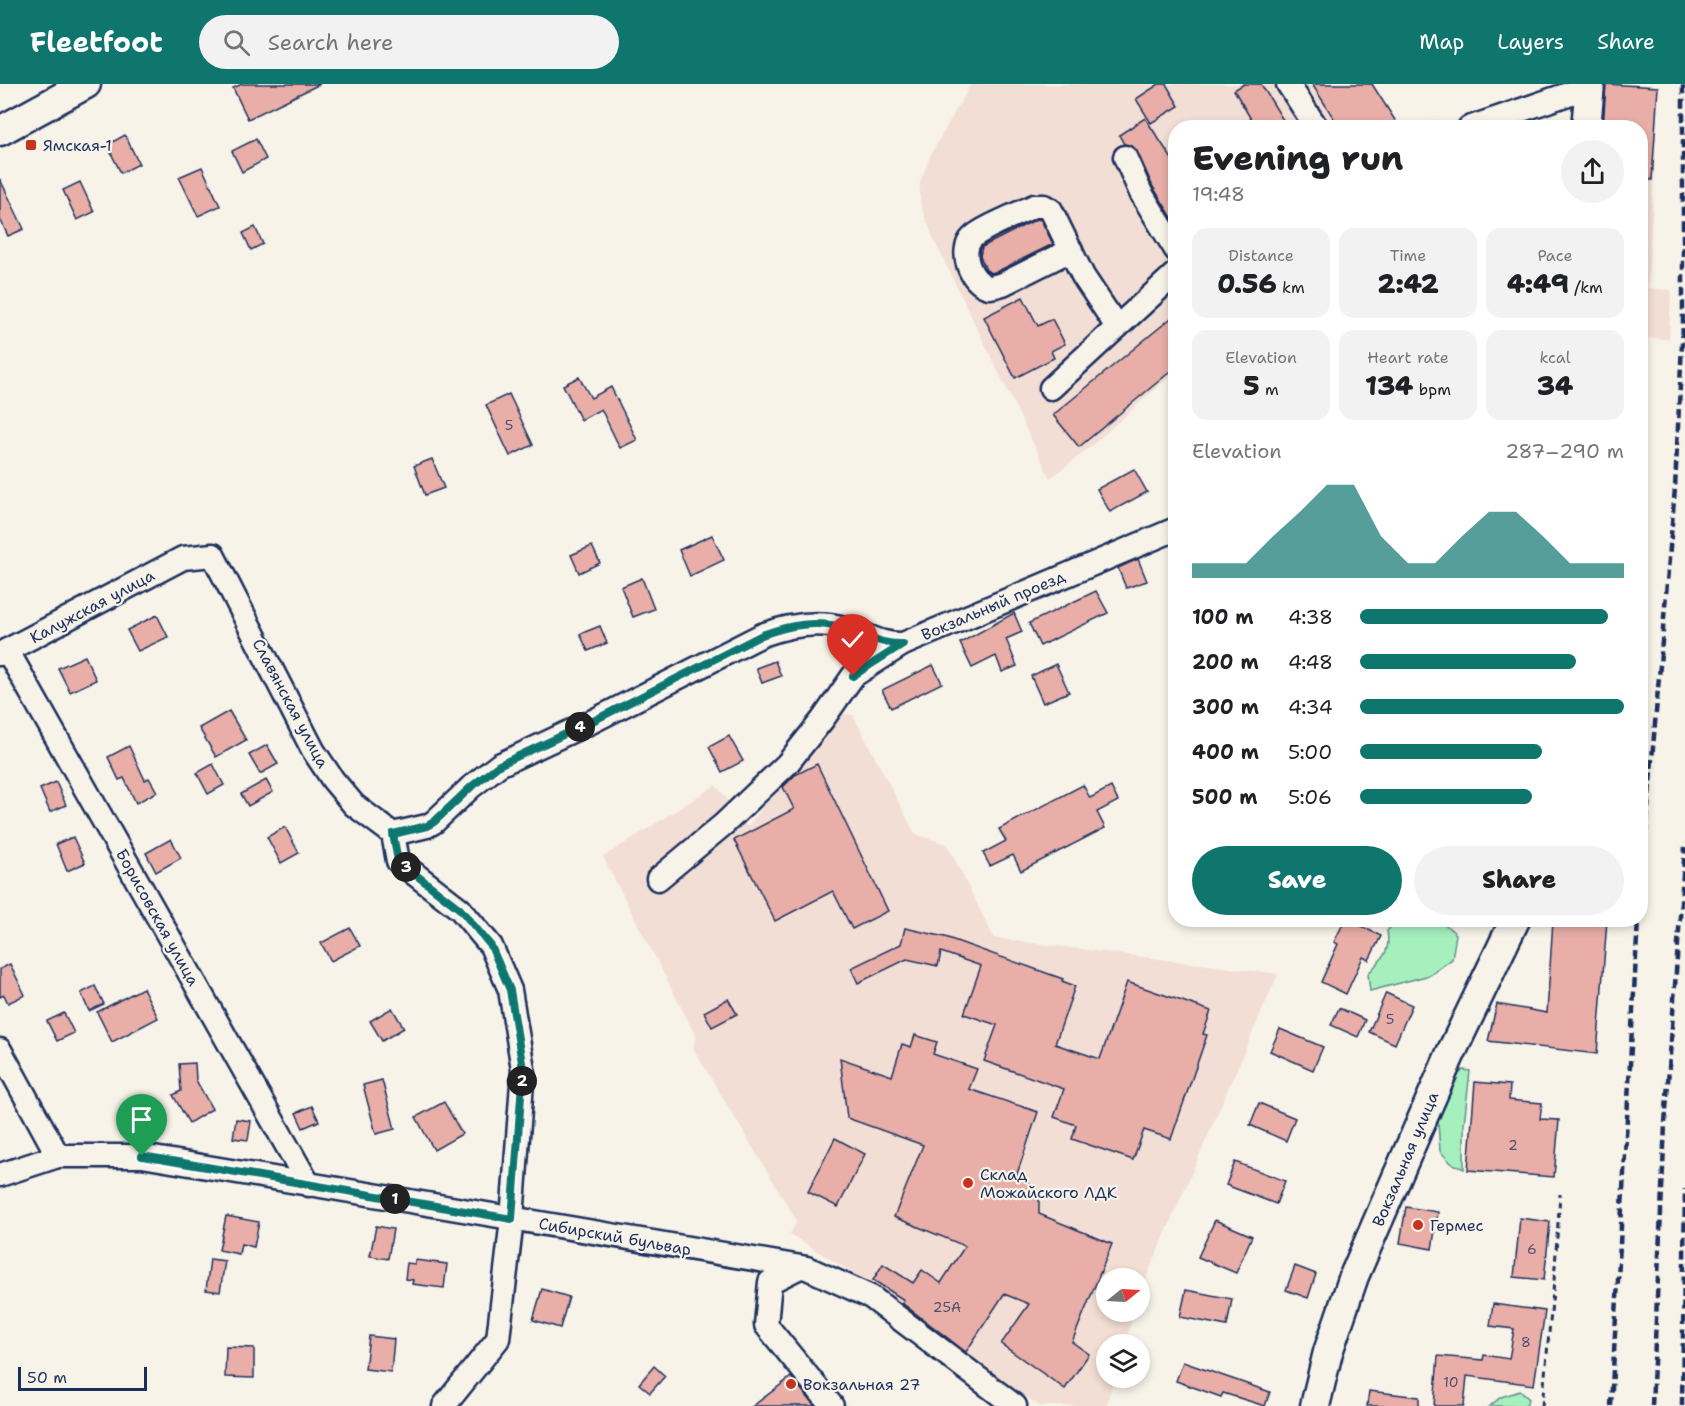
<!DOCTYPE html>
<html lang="en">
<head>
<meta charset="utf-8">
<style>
	:root { --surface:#fff; --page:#f2f2f2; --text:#202124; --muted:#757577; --accent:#0f766e }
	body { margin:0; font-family:"Shantell Sans",sans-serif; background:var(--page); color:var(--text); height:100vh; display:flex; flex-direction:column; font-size:22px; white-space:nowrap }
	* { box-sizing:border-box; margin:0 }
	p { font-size:20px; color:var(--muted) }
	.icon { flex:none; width:33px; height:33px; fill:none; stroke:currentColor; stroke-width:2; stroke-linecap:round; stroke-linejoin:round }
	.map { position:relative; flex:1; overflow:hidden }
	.side { position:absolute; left:1168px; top:36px; width:480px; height:807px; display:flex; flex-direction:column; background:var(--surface); border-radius:24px; box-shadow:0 3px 9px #0003 }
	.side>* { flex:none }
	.needle { width:39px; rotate:72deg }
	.tools { position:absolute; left:1096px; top:1184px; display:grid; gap:12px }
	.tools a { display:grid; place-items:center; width:54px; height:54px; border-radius:50%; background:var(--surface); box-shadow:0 3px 9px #0003; font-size:30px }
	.scale { position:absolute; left:18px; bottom:15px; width:129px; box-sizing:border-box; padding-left:6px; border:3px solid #1b2f5e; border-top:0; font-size:16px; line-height:21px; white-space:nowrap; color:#1b2f5e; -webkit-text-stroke:4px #f7f3e8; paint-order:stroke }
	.pin { position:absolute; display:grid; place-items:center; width:51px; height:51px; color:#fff; margin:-62px -26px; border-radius:50% 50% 50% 0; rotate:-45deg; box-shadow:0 0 6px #0007 }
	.pin .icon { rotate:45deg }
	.km { position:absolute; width:30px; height:30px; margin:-15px; border-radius:50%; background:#222; color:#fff; font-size:16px; line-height:30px; text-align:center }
	.round { display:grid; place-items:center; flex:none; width:63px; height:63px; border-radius:32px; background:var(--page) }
	.headline { display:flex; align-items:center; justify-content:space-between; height:102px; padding:0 24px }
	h1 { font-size:33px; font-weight:800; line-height:45px }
	.figures { display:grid; grid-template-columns:repeat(3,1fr); gap:9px; height:102px; padding:6px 24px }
	.figures div { display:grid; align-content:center; border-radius:15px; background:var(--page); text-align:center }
	.figures b { font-size:26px; font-weight:800 }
	.figures small { font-size:16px; font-weight:400 }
	.figures p { font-size:16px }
	.chart { height:168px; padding:12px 24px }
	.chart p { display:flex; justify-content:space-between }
	.chart svg { width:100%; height:108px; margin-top:6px; fill:var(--accent); opacity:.7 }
	.cta { display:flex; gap:12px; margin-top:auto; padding:12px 24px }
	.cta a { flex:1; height:69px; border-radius:36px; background:var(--accent); color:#fff; font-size:24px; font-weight:800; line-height:69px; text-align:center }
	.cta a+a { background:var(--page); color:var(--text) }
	ul { padding:0 24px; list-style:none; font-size:20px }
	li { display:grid; grid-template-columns:96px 72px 1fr; align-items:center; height:45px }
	li i { height:15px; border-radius:8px; background:var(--accent) }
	header { display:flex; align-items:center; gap:36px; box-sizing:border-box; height:84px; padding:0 30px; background:var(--accent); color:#fff }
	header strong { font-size:28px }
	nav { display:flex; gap:33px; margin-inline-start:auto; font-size:21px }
	.search { width:420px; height:54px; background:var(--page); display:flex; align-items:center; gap:15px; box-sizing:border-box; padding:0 21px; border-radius:33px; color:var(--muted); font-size:22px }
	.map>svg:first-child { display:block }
	.built { fill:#f2ded4 }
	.green { fill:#a6f0be; stroke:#60908e; stroke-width:1.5 }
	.building { fill:#e8aea7; stroke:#1b2f5e; stroke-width:1.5 }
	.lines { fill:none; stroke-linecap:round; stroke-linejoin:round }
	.minor-casing { stroke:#1b2f5e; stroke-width:27 }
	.major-casing { stroke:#1b2f5e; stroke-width:33 }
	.path { stroke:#1b2f5e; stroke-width:3; stroke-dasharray:6 4.5; stroke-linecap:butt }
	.minor { stroke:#f7f3e8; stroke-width:22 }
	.major { stroke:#f7f3e8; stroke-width:28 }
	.rail { stroke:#1b2f5e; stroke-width:4.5; stroke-dasharray:9 4.5; stroke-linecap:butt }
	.route-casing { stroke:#fff; stroke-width:12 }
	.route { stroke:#0f766e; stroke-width:8 }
	.poi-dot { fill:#c8321e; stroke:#f7f3e8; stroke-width:2 }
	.labels { text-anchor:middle; stroke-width:4.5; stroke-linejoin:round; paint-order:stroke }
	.number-label { font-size:14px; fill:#4e4f70 }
	.poi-label { font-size:16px; fill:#1b2f5e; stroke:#f7f3e8; text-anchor:start }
	.street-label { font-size:16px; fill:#1b2f5e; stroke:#f7f3e8 }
</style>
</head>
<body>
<header>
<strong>Fleetfoot</strong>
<div class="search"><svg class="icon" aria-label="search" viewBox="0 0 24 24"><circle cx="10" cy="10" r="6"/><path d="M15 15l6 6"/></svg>Search here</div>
<nav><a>Map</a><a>Layers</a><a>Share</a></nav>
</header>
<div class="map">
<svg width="1685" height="1322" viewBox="0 0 1685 1322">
	<rect width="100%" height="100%" fill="#f7f3e8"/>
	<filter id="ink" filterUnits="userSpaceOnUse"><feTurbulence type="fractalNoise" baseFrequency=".0167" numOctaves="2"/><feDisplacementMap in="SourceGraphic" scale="12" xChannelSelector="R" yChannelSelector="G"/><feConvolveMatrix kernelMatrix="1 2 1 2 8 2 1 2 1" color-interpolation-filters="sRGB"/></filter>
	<g filter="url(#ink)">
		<g class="built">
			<path d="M971 0H1373L1399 42 1438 36 1441 43 1176 44V287L1082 370 1050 394 934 156 920 119V98L931 70Z"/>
			<path d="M1597 0 1658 3 1648 204 1671 206 1669 255 1645 254 1641 344V44H1595Z"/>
			<path d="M838 629 853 631 915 750 947 760 994 854 1278 890 1140 1208V1194H1107V1227H1134L1125 1260H1107V1293H1115L1106 1322H1039L972 1274 897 1226 901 1219 790 1150 797 1137 693 964 696 952 603 773 716 701 748 743 781 698Z"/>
		</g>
		<g class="green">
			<path d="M1397 836H1440L1456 850 1452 875 1430 891 1370 907 1368 890C1382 874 1391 869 1387 847Z"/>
			<path d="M1463 986 1470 987 1464 1040V1085L1451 1079 1440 1067 1438 1038 1450 999Z"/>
			<path d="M1520 1307 1529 1315 1526 1322H1490L1501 1313Z"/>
		</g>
		<g class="building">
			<path d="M242 0H320L248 35 233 4Z"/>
			<path d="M1159 0H1166L1179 22 1151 39 1136 15Z"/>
			<path d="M1244 0H1261L1288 44H1256L1234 6Z"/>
			<path d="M1312 0H1372L1400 44H1340Z"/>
			<path d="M1606 0 1658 3 1652 96H1641V44H1603Z"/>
			<path d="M1145 34 1176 81V140L1153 103 1137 67 1132 62 1124 60 1119 51Z"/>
			<path d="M125 51 139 80 121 89 107 61Z"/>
			<path d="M256 55 266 75 242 88 232 67Z"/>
			<path d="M202 83 220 122 198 132 179 93Z"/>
			<path d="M0 95 24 145 8 152 0 135Z"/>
			<path d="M80 98 94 128 77 136 63 106Z"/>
			<path d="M1037 135 1041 136 1053 160 998 187 991 189 986 186 980 172 982 163Z"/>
			<path d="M255 143 263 160 251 166 243 149Z"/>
			<path d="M1023 213 1038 242 1052 235 1065 260 1051 267 1054 274 1015 294 984 233Z"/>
			<path d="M1176 230V283L1079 363 1053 331Z"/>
			<path d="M579 293 591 314 611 303 637 356 620 364 601 325 581 336 563 301Z"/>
			<path d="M509 310 533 361 510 372 486 321Z"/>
			<path d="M432 375 444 404 425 411 414 382Z"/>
			<path d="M1134 385 1147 408 1110 428 1097 405Z"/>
			<path d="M712 451 724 476 690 492 679 466Z"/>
			<path d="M592 462 600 479 579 489 571 471Z"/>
			<path d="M1138 475 1147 497 1126 504 1118 484Z"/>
			<path d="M642 494 654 525 633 533 621 503Z"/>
			<path d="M1096 507 1108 529 1040 562 1029 539Z"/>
			<path d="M1014 529 1022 548 1006 555 1017 582 1002 588 996 572 972 584 960 559Z"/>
			<path d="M157 531 168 553 138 567 127 546Z"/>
			<path d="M600 542 607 559 588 567 580 550Z"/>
			<path d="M85 572 96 596 70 608 58 584Z"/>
			<path d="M775 577 781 592 762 599 756 584Z"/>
			<path d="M1056 580 1069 608 1043 619 1031 592Z"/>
			<path d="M933 581 942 599 891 624 882 606Z"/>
			<path d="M229 627 246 656 216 673 199 644Z"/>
			<path d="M729 652 743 677 722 688 709 663Z"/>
			<path d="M267 661 278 680 260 690 249 671Z"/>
			<path d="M129 662 145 696 149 694 157 708 136 719 124 694 119 696 108 673Z"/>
			<path d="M213 680 224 701 208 710 197 689Z"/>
			<path d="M817 680 888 827 852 845 833 807 775 837 734 756 794 725 783 703 795 691Z"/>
			<path d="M266 696 273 708 248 722 241 710Z"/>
			<path d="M56 698 66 721 50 728 40 705Z"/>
			<path d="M1083 701 1090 714 1111 703 1118 717 1097 728 1105 744 1021 787 1013 771 990 782 983 769 1006 757 999 745Z"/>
			<path d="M285 743 299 769 281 779 267 753Z"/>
			<path d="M73 753 85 779 67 787 56 760Z"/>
			<path d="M171 755 181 774 156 788 146 769Z"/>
			<path d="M1345 836H1349L1381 852 1369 876 1363 873 1346 910 1321 898 1338 860 1334 858Z"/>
			<path d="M1553 836H1607L1597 970 1488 957 1497 920 1547 929Z"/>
			<path d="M350 844 360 862 331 877 321 859Z"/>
			<path d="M905 844 945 853 1063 895 1062 897 1075 902 1055 960 1100 975 1127 898 1211 927 1203 950 1207 951 1171 1055 1144 1046 1133 1076 1072 1055 1076 1041 1054 1033 1064 1005 984 977 997 941 964 930 981 882 941 868 938 882 907 875 858 899 851 884 901 860Z"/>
			<path d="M10 880 25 911 8 919 4 911 0 913V885Z"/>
			<path d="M95 902 104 920 89 927 81 909Z"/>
			<path d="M143 904 158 934 112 958 97 928Z"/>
			<path d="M1386 909 1412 921 1395 960 1369 948Z"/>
			<path d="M728 915 737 930 712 943 704 928Z"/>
			<path d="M392 924 404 944 382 957 370 937Z"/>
			<path d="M1339 924 1365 936 1358 953 1331 941Z"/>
			<path d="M64 929 74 949 57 957 47 937Z"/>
			<path d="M1280 945 1323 963 1313 986 1270 967Z"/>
			<path d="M915 951 937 958 933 970 977 985 969 1005 1038 1028 1017 1090 1039 1108V1130L1112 1160 1072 1258 1089 1270 1065 1305 1001 1260 1029 1220 1004 1210 966 1268 902 1219 904 1216 873 1196 883 1180 913 1199 922 1186 941 1199 965 1162 894 1133 923 1061 847 1034 840 974 892 992 902 960 911 963Z"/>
			<path d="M195 979 196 996 212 1025 189 1039 173 1011 181 1007 179 980Z"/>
			<path d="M382 996 395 1045 376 1050 363 1001Z"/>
			<path d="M1475 998 1510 1001 1509 1016 1542 1019 1540 1035 1559 1036 1554 1093 1468 1086Z"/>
			<path d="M444 1018 462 1050 434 1066 416 1033Z"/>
			<path d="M1259 1019 1295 1034 1286 1057 1250 1041Z"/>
			<path d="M312 1022 319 1037 303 1044 296 1029Z"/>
			<path d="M236 1035 251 1037 248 1056 233 1054Z"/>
			<path d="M835 1054 865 1070 838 1123 808 1108Z"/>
			<path d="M1235 1078 1285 1097 1276 1120 1226 1101Z"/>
			<path d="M1406 1123 1438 1128 1432 1165 1400 1159Z"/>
			<path d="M226 1132 259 1138 254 1163 241 1160 239 1170 219 1166Z"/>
			<path d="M1520 1134 1550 1138 1544 1196 1514 1193Z"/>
			<path d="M1215 1136 1252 1152 1236 1189 1198 1173Z"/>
			<path d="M376 1142 393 1145 388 1175 370 1172Z"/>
			<path d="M210 1175 225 1177 220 1208 206 1206Z"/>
			<path d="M415 1176 447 1180 444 1204 412 1200 413 1196 405 1195 407 1179 415 1180Z"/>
			<path d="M1295 1182 1316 1190 1308 1214 1286 1206Z"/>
			<path d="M542 1205 569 1213 560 1244 533 1236Z"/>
			<path d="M1186 1206 1232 1215 1227 1242 1180 1233Z"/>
			<path d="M1493 1220 1545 1227 1534 1301 1467 1292 1464 1322H1434L1438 1272 1483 1276 1484 1271 1509 1275 1514 1245 1490 1242Z"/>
			<path d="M369 1252 394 1255 391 1288 365 1285Z"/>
			<path d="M226 1263 254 1264V1294L225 1293Z"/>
			<path d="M1183 1278 1270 1308 1265 1322 1223 1309 1221 1313 1176 1297Z"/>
			<path d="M654 1282 665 1292 650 1309 639 1300Z"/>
			<path d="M791 1293 815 1322H753Z"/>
			<path d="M1369 1307 1419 1313V1322H1367Z"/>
		</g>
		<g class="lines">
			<defs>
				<g id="minor">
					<path d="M1288 0 1317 44"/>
					<path d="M1469 44 1571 9 1589 8"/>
					<path d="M1125 73 1141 109 1176 166"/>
					<path d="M1071 166 1003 200C998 201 993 203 989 203 970 199 959 167 972 154 982 144 1020 129 1034 122H1044L1051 126 1083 192 1117 243"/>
					<path d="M1051 304 1176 189"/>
					<path d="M7 566 309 1101"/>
					<path d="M0 570 183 474 213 471 313 666 333 696 354 721 393 750 398 777 460 825 491 862 510 906 523 985 512 1135 498 1255 444 1322"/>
					<path d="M393 750 427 742 434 738 471 703 499 681 593 637 762 551C789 541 817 536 845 544 867 550 880 561 903 560L1176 445"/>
					<path d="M658 795 724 740 787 680 823 635 853 592 903 560"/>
					<path d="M0 966 58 1072"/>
					<path d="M0 1091 58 1072H142L807 1184 871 1213 1015 1322"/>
					<path d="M800 1183 770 1198 766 1241 832 1322"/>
				</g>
				<g id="major">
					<path d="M1586 44 1590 0"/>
					<path d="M0 47 86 0"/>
					<path d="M1315 1322 1328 1268 1354 1192 1450 971 1515 836"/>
				</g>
			</defs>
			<use href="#minor" class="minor-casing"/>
			<use href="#major" class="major-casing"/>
			<path class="path" d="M1542 1322 1554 1197 1560 1110"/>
			<use href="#minor" class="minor"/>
			<use href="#major" class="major"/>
			<g class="rail">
				<path d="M1641 805 1675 404 1683 239V0"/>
				<path d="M1611 1322 1638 836"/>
				<path d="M1652 1322 1665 1040 1685 763"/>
				<path d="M1682 1322 1685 1105"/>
			</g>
		</g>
	</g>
	<g class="lines" filter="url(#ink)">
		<defs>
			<path id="route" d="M142 1072 512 1135 523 985 510 906 491 862 460 825 398 777 393 750 427 742 434 738 471 703 499 681 593 637 762 551C789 541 816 536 845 544 867 550 879 561 903 560L853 592"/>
		</defs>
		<use href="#route" class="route-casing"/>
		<use href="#route" class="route"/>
	</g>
	<g class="poi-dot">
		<rect x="25" y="55" width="12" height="12" rx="3"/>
		<circle cx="968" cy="1099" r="6"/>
		<circle cx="1418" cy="1141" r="6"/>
		<circle cx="791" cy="1300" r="6"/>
	</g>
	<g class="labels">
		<g class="number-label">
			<text x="509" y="346">5</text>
			<text x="1390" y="940">5</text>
			<text x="1513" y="1066">2</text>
			<text x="1532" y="1170">6</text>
			<text x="947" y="1228">25А</text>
			<text x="1526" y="1263">8</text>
			<text x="1451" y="1303">10</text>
		</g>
		<g class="poi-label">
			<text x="43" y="67">Ямская-1</text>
			<text x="980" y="1096">Склад<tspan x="980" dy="18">Можайского ЛДК</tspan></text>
			<text x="1430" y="1147">Гермес</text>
			<text x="803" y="1306">Вокзальная 27</text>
		</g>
		<g class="street-label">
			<text transform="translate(993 521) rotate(-23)" y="6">Вокзальный проезд</text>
			<text transform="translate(92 522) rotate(-28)" y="6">Калужская улица</text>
			<text transform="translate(291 619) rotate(62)" y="6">Славянская улица</text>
			<text transform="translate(158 833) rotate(61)" y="6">Борисовская улица</text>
			<text transform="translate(1405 1075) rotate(-67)" y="6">Вокзальная улица</text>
			<text transform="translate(615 1152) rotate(10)" y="6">Сибирский бульвар</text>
		</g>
	</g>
</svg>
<div class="tools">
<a><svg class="needle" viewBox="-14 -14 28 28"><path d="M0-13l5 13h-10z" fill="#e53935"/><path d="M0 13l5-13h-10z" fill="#757577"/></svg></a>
<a><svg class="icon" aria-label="layers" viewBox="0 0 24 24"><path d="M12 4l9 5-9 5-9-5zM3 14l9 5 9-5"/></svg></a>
</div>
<div class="scale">50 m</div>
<div class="pin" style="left:142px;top:1072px;background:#1e9e55"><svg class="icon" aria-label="arrive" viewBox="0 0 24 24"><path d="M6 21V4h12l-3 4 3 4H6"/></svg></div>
<div class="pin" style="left:853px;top:592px;background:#d93025"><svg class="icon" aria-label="check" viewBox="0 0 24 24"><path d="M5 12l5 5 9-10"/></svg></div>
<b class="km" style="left:395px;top:1115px">1</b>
<b class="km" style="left:522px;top:997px">2</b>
<b class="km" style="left:406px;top:783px">3</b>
<b class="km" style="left:580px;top:643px">4</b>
<section class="side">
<div class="headline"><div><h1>Evening run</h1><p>19:48</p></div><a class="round"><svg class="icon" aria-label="share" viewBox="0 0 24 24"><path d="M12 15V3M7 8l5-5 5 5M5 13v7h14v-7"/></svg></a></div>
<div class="figures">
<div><p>Distance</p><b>0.56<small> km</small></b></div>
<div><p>Time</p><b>2:42</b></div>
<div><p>Pace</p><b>4:49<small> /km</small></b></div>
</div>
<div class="figures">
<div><p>Elevation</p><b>5<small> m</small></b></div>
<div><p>Heart rate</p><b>134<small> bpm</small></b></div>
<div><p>kcal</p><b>34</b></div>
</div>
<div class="chart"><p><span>Elevation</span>287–290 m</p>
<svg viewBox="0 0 160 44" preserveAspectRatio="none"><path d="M0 44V38L10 38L20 38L30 27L40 17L50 6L60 6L70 27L80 38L90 38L100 27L110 17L120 17L130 27L140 38L150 38L160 38V44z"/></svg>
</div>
<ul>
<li><b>100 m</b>4:38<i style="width:94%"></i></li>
<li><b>200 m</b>4:48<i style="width:82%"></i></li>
<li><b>300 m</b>4:34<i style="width:100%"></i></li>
<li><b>400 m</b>5:00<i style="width:69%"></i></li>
<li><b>500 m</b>5:06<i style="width:65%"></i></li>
</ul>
<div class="cta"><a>Save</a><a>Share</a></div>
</section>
</div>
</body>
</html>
